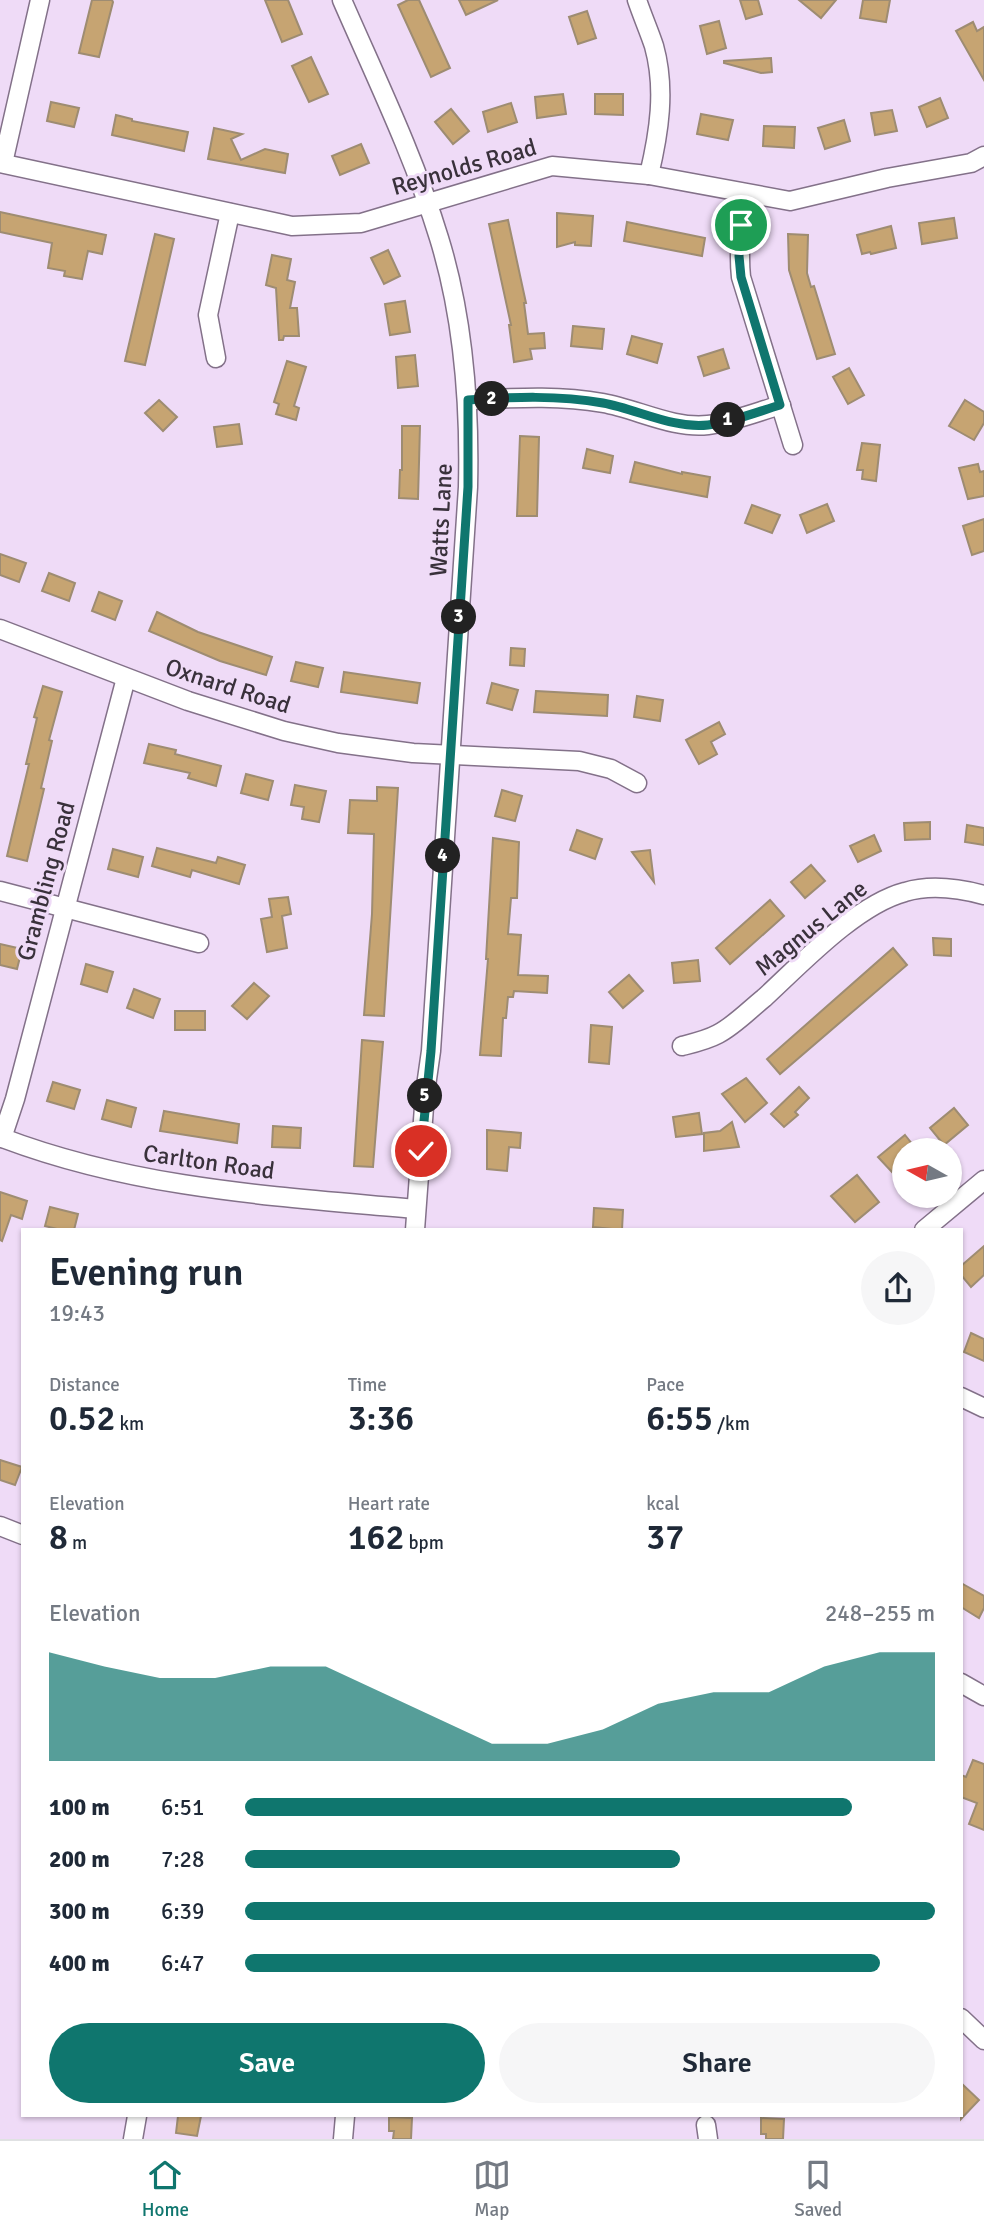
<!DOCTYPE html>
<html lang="en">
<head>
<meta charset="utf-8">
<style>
	:root { --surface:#fff; --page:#f6f6f7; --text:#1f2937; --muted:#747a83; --line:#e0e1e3; --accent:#0f766e }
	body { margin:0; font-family:Signika,sans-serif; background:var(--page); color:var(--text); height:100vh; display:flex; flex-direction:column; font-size:26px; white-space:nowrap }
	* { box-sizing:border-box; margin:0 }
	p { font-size:23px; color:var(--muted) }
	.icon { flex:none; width:38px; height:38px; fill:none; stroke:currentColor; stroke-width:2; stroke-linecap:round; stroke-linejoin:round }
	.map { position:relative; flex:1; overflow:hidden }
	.details { position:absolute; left:21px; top:1228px; width:942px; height:889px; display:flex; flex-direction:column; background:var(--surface); border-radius:0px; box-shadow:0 2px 5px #0004 }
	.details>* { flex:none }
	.needle { width:46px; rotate:278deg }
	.fabs { position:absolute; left:892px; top:1138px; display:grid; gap:14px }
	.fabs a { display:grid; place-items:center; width:70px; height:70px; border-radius:50%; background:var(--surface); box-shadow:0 2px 5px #0004; font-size:35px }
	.pin { position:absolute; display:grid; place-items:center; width:60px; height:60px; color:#fff; margin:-30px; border:4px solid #fff; border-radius:50%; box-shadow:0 2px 7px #0007 }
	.km { position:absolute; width:35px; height:35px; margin:-18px; border-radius:50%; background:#222; color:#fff; font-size:19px; line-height:35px; text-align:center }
	.round { display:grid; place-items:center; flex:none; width:74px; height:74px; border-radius:37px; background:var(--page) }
	.overview { display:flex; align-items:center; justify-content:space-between; height:119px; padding:0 28px }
	h1 { font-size:38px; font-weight:600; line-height:52px }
	.figures { display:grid; grid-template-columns:repeat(3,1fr); gap:10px; height:119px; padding:7px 28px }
	.figures div { display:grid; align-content:center }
	.figures b { font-size:35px; font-weight:600 }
	.figures small { font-size:19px; font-weight:400 }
	.figures p { font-size:19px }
	.chart { height:196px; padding:14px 28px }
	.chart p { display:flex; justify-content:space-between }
	.chart svg { width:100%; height:126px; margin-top:7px; fill:var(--accent); opacity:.7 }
	.button { display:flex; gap:14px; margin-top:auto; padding:14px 28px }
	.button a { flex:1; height:80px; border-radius:42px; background:var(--accent); color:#fff; font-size:28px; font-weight:600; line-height:80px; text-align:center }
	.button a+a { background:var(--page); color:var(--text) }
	ul { padding:0 28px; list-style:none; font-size:23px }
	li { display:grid; grid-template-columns:112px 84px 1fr; align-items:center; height:52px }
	li i { height:18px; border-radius:9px; background:var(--accent) }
	.menu { display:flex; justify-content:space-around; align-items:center; height:98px; border-top:2px solid var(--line); background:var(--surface); font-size:19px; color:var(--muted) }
	.menu a { display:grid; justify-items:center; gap:4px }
	.menu .current { color:var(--accent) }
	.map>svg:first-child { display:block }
	.building { fill:#c6a472; stroke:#9e8c72; stroke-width:2 }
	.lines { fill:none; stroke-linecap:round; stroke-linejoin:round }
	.minor-casing { stroke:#837189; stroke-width:21 }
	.minor { stroke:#fff; stroke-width:18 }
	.route-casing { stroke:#fff; stroke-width:14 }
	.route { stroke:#0f766e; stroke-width:9 }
	.labels { text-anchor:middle; stroke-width:6; stroke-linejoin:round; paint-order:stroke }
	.street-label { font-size:24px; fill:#39313b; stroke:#efdbf7 }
</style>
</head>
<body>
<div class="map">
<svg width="984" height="2139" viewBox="0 0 984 2139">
	<rect width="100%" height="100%" fill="#efdbf7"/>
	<g class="building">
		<path d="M92 0H112L113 2 99 57 79 53Z"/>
		<path d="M265 0H288L302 34 282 42Z"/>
		<path d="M408 0H419L450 68 431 77 398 5Z"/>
		<path d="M459 0H498L466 15Z"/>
		<path d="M740 0H758L762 14 746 19Z"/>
		<path d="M799 0H836L821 18Z"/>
		<path d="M863 0H890L886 22 860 18Z"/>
		<path d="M587 11 596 38 578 44 569 17Z"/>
		<path d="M719 21 726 48 707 54 700 26Z"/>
		<path d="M973 22 977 31 984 27V80L956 31Z"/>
		<path d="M311 57 328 94 309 102 292 66Z"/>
		<path d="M771 58 772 72 761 73 724 63V61Z"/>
		<path d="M563 94 566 114 537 118 535 97Z"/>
		<path d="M595 94H623V115L595 114Z"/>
		<path d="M940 98 948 118 927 127 919 107Z"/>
		<path d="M51 102 79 108 74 127 47 121Z"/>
		<path d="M511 103 517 122 488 132 483 112Z"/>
		<path d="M451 109 469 131 453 144 435 122Z"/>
		<path d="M892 110 897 131 875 135 871 113Z"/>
		<path d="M701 114 733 120 728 140 697 134Z"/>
		<path d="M116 115 132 119V121L188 132 184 151 112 135Z"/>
		<path d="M844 120 850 141 825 149 818 128Z"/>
		<path d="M764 126 795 127 794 148 763 146Z"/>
		<path d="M214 128 242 134 231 139 241 160 265 149 288 154 285 173 208 159Z"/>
		<path d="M361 144 369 163 340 175 332 156Z"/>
		<path d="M0 212 106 235 102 254 88 251 82 279 64 276 65 271 48 268 52 243 0 232Z"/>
		<path d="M557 213 593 216 591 246 575 245V242L557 247Z"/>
		<path d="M954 218 957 238 922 244 919 223Z"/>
		<path d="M508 220 526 303H524L528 334 544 333 545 348 530 349 532 359 514 362 509 325H511L489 224Z"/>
		<path d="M627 222 705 238 702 256 624 241Z"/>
		<path d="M891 226 896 248 871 254 870 252 862 254 857 235Z"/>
		<path d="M155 234 174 239 145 365 125 361Z"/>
		<path d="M788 234 808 235 807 273 811 287 814 286 835 354 817 359 789 270Z"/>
		<path d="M388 250 400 276 384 284 371 258Z"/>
		<path d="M272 255 291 259 287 280 295 282 290 308H297L299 336H284L283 340H279L276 288 266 285Z"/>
		<path d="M405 301 410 332 390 335 385 304Z"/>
		<path d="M573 326 604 329 602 349 571 346Z"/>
		<path d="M632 336 662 344 657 363 627 354Z"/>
		<path d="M723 349 729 368 704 376 698 357Z"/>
		<path d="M415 355 418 386 398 388 396 357Z"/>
		<path d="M287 361 306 367 294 406 299 408 296 420 276 414 279 404 274 402Z"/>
		<path d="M849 368 864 395 848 404 833 377Z"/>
		<path d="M159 400 177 417 163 431 145 413Z"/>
		<path d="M965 400 984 412V423L974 440 949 426Z"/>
		<path d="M239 424 242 444 217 447 214 427Z"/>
		<path d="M402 426H420L418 499 399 498 400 470H402Z"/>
		<path d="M520 436 539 437 537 516H517Z"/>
		<path d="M862 443 880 445 876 481 862 479 863 470H857Z"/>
		<path d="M587 449 613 456 610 473 583 468Z"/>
		<path d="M635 462 682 474V472L710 477 707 497 630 482Z"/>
		<path d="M978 464 980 472 984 471V496L968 499 959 468Z"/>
		<path d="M827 504 834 521 807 533 800 515Z"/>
		<path d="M752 505 780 515 772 533 745 523Z"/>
		<path d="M984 519V551L972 555 963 526Z"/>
		<path d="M0 554 26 563 19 582 0 575Z"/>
		<path d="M49 573 75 583 69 601 42 591Z"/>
		<path d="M99 592 122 601 115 620 92 611Z"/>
		<path d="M157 612 198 632 272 657 266 675 220 661 149 631Z"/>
		<path d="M511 648 525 649 524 666 510 665Z"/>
		<path d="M296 662 323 668 318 687 291 681Z"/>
		<path d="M344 672 420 683 417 703 341 692Z"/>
		<path d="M492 683 518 690 512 710 487 703Z"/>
		<path d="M43 686 62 692 49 740 52 741 41 788 44 789 27 861 7 856 29 764H26L37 718 34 717Z"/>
		<path d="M536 691 608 695 607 716 534 712Z"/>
		<path d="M637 696 663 700 660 721 634 717Z"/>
		<path d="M719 722 725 734 711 742 717 754 699 764 686 740Z"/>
		<path d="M149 744 176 750 175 754 221 766 216 786 188 778 190 773 144 763Z"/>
		<path d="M246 774 273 781 268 800 241 793Z"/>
		<path d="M295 785 326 791 319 822 302 819 304 807 291 805Z"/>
		<path d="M377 787 398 788 384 1016 364 1015 372 914 374 834 348 833 350 800 377 801Z"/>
		<path d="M502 790 522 796 515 821 495 816Z"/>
		<path d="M930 822V839L905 840 904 823Z"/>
		<path d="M967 825 984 828V845L965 842Z"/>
		<path d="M577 830 602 839 595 859 570 850Z"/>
		<path d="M874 835 881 851 858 862 850 846Z"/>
		<path d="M493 838 519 842 517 898H511L508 934 521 935 518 975 548 976 547 993 514 991 513 997H508L506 1018H503L501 1056 480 1055 488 959H486Z"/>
		<path d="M157 848 216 863 218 857 245 865 239 884 192 870 190 877 152 866Z"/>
		<path d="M113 849 143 857 138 877 108 869Z"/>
		<path d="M650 850 654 882 632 852Z"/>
		<path d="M811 865 825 881 805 898 791 882Z"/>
		<path d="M288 897 291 914 282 916 287 948 267 952 261 919 272 917 269 899Z"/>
		<path d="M770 900 784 916 730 964 716 948Z"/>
		<path d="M933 938 951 939V956L934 955Z"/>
		<path d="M0 944 22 949 17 969 0 965Z"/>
		<path d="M893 948 907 965 780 1074 767 1059Z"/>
		<path d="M698 960 700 981 674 983 672 963Z"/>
		<path d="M86 964 113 972 107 992 81 984Z"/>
		<path d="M629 975 643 991 623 1008 609 992Z"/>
		<path d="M254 983 269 996 247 1019 232 1006Z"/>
		<path d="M134 989 160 999 153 1018 127 1008Z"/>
		<rect x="175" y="1011" width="30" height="19"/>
		<path d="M591 1025 612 1027 609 1064 589 1062Z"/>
		<path d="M362 1040 383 1042 373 1167 354 1166Z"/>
		<path d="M746 1078 767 1103 745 1122 722 1094Z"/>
		<path d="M53 1082 80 1090 74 1109 47 1101Z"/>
		<path d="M799 1087 809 1098 795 1112 798 1115 784 1127 771 1114Z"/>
		<path d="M107 1100 136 1108 131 1127 102 1119Z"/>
		<path d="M954 1108 968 1125 944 1145 930 1128Z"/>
		<path d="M164 1111 239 1124 237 1143 160 1131Z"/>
		<path d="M699 1113 702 1134 676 1137 673 1117Z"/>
		<path d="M732 1122 739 1147 704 1151V1133L720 1131Z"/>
		<path d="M273 1126 301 1128 300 1148 272 1147Z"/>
		<path d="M487 1130 521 1133 520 1148 509 1147 507 1171 487 1169Z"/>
		<path d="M905 1135 917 1150H905V1186L878 1157Z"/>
		<path d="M857 1175 879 1202 855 1222 831 1196Z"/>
		<path d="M0 1192 27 1201 22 1219 11 1215 2 1241 0 1240Z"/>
		<path d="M50 1207 78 1214 74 1230H61L45 1226Z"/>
		<path d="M594 1208 623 1210 622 1230 593 1227Z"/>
		<path d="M984 1246V1275L971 1287 961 1275V1266Z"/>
		<path d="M971 1333 984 1339V1361L964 1352Z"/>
		<path d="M0 1460 22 1467 15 1485 0 1480Z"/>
		<path d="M961 1583 984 1596V1608L979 1618 961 1607Z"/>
		<path d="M973 1760 984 1764V1830L969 1824 977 1803 961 1797V1775L966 1777Z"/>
		<path d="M961 2083 979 2100 961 2119Z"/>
		<path d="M178 2116H201L197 2136 176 2133Z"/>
		<path d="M389 2117 412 2118 411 2139H393L394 2131H389Z"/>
		<path d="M761 2118 784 2119 783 2139H766V2134H761Z"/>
	</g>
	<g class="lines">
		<defs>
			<g id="minor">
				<path d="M342 0C376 78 414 156 439 238 464 319 470 403 468 487L431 1051 425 1093 415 1230"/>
				<path d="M637 0C642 15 649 31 654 46 666 89 659 133 649 175"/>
				<path d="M0 163 292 226 361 223 552 166 649 175 790 201 887 178 971 163 984 156"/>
				<path d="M3 163 40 0"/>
				<path d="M747 194C742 222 738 248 741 277L793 445"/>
				<path d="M216 358 208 315 230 213"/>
				<path d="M468 400C514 398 558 395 603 403 637 409 673 429 708 425 732 422 757 412 781 405"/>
				<path d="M0 629 188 701 284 731 338 743 413 753 579 761 611 769 637 783"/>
				<path d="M0 891 199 943"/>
				<path d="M682 1046C694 1043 707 1040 718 1034 735 1025 749 1010 764 998 801 964 856 905 905 892 931 884 958 888 984 895"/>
				<path d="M0 1137C136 1189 273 1196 416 1209"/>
				<path d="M2 1138 15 1099 126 678"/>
				<path d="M924 1230 984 1180"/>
				<path d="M961 1397 984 1408"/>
				<path d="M0 1526 23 1535"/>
				<path d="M961 1683 984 1696"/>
				<path d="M961 2018 984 2040"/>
				<path d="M706 2125 708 2139"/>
				<path d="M133 2139 137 2116"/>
				<path d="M343 2139 345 2116"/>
			</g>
		</defs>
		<use href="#minor" class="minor-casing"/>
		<use href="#minor" class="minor"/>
	</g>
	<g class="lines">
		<defs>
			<path id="route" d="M421 1151 431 1051 468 487V400C513 397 558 395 603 403 637 409 673 429 708 425 732 422 757 412 780 405L741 277 739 256 741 225"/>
		</defs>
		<use href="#route" class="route-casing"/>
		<use href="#route" class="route"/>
	</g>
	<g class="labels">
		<g class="street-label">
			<text transform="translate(464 167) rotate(-16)" y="8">Reynolds Road</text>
			<text transform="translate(441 520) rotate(-87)" y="8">Watts Lane</text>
			<text transform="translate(228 686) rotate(18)" y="8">Oxnard Road</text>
			<text transform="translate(46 881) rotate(-75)" y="8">Grambling Road</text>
			<text transform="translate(811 928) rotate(-39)" y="8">Magnus Lane</text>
			<text transform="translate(209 1162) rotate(8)" y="8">Carlton Road</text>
		</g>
	</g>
</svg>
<div class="fabs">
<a><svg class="needle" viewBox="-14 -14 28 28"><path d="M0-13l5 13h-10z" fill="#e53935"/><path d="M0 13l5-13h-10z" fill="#747a83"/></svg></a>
</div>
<div class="pin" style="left:741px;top:225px;background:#1e9e55"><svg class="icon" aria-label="arrive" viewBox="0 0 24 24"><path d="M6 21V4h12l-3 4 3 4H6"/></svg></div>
<div class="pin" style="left:421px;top:1151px;background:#d93025"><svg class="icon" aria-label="check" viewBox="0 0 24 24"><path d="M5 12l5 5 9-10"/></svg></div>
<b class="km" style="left:728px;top:420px">1</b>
<b class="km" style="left:492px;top:399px">2</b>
<b class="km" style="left:459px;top:617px">3</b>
<b class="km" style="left:443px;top:856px">4</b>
<b class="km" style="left:425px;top:1096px">5</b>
<section class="details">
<div class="overview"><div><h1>Evening run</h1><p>19:43</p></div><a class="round"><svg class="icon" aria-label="share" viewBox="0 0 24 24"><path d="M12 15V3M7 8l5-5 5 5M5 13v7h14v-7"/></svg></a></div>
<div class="figures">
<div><p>Distance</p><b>0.52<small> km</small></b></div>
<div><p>Time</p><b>3:36</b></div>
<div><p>Pace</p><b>6:55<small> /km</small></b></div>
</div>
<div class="figures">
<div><p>Elevation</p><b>8<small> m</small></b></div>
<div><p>Heart rate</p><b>162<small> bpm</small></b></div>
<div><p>kcal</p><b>37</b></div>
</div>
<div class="chart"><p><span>Elevation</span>248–255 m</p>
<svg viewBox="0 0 160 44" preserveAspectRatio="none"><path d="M0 44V6L10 11L20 15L30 15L40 11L50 11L60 20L70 29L80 38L90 38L100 33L110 24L120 20L130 20L140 11L150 6L160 6V44z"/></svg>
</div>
<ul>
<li><b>100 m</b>6:51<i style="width:88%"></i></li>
<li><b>200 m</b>7:28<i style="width:63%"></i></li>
<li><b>300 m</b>6:39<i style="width:100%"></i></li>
<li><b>400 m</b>6:47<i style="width:92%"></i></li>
</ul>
<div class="button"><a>Save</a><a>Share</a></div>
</section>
</div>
<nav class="menu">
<a class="current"><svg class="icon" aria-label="home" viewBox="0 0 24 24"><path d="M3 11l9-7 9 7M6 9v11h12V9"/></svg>Home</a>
<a><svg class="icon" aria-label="map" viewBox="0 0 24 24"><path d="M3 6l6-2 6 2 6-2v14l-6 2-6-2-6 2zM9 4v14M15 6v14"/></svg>Map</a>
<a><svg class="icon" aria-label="saved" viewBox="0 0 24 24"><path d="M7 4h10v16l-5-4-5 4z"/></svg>Saved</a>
</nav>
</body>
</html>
